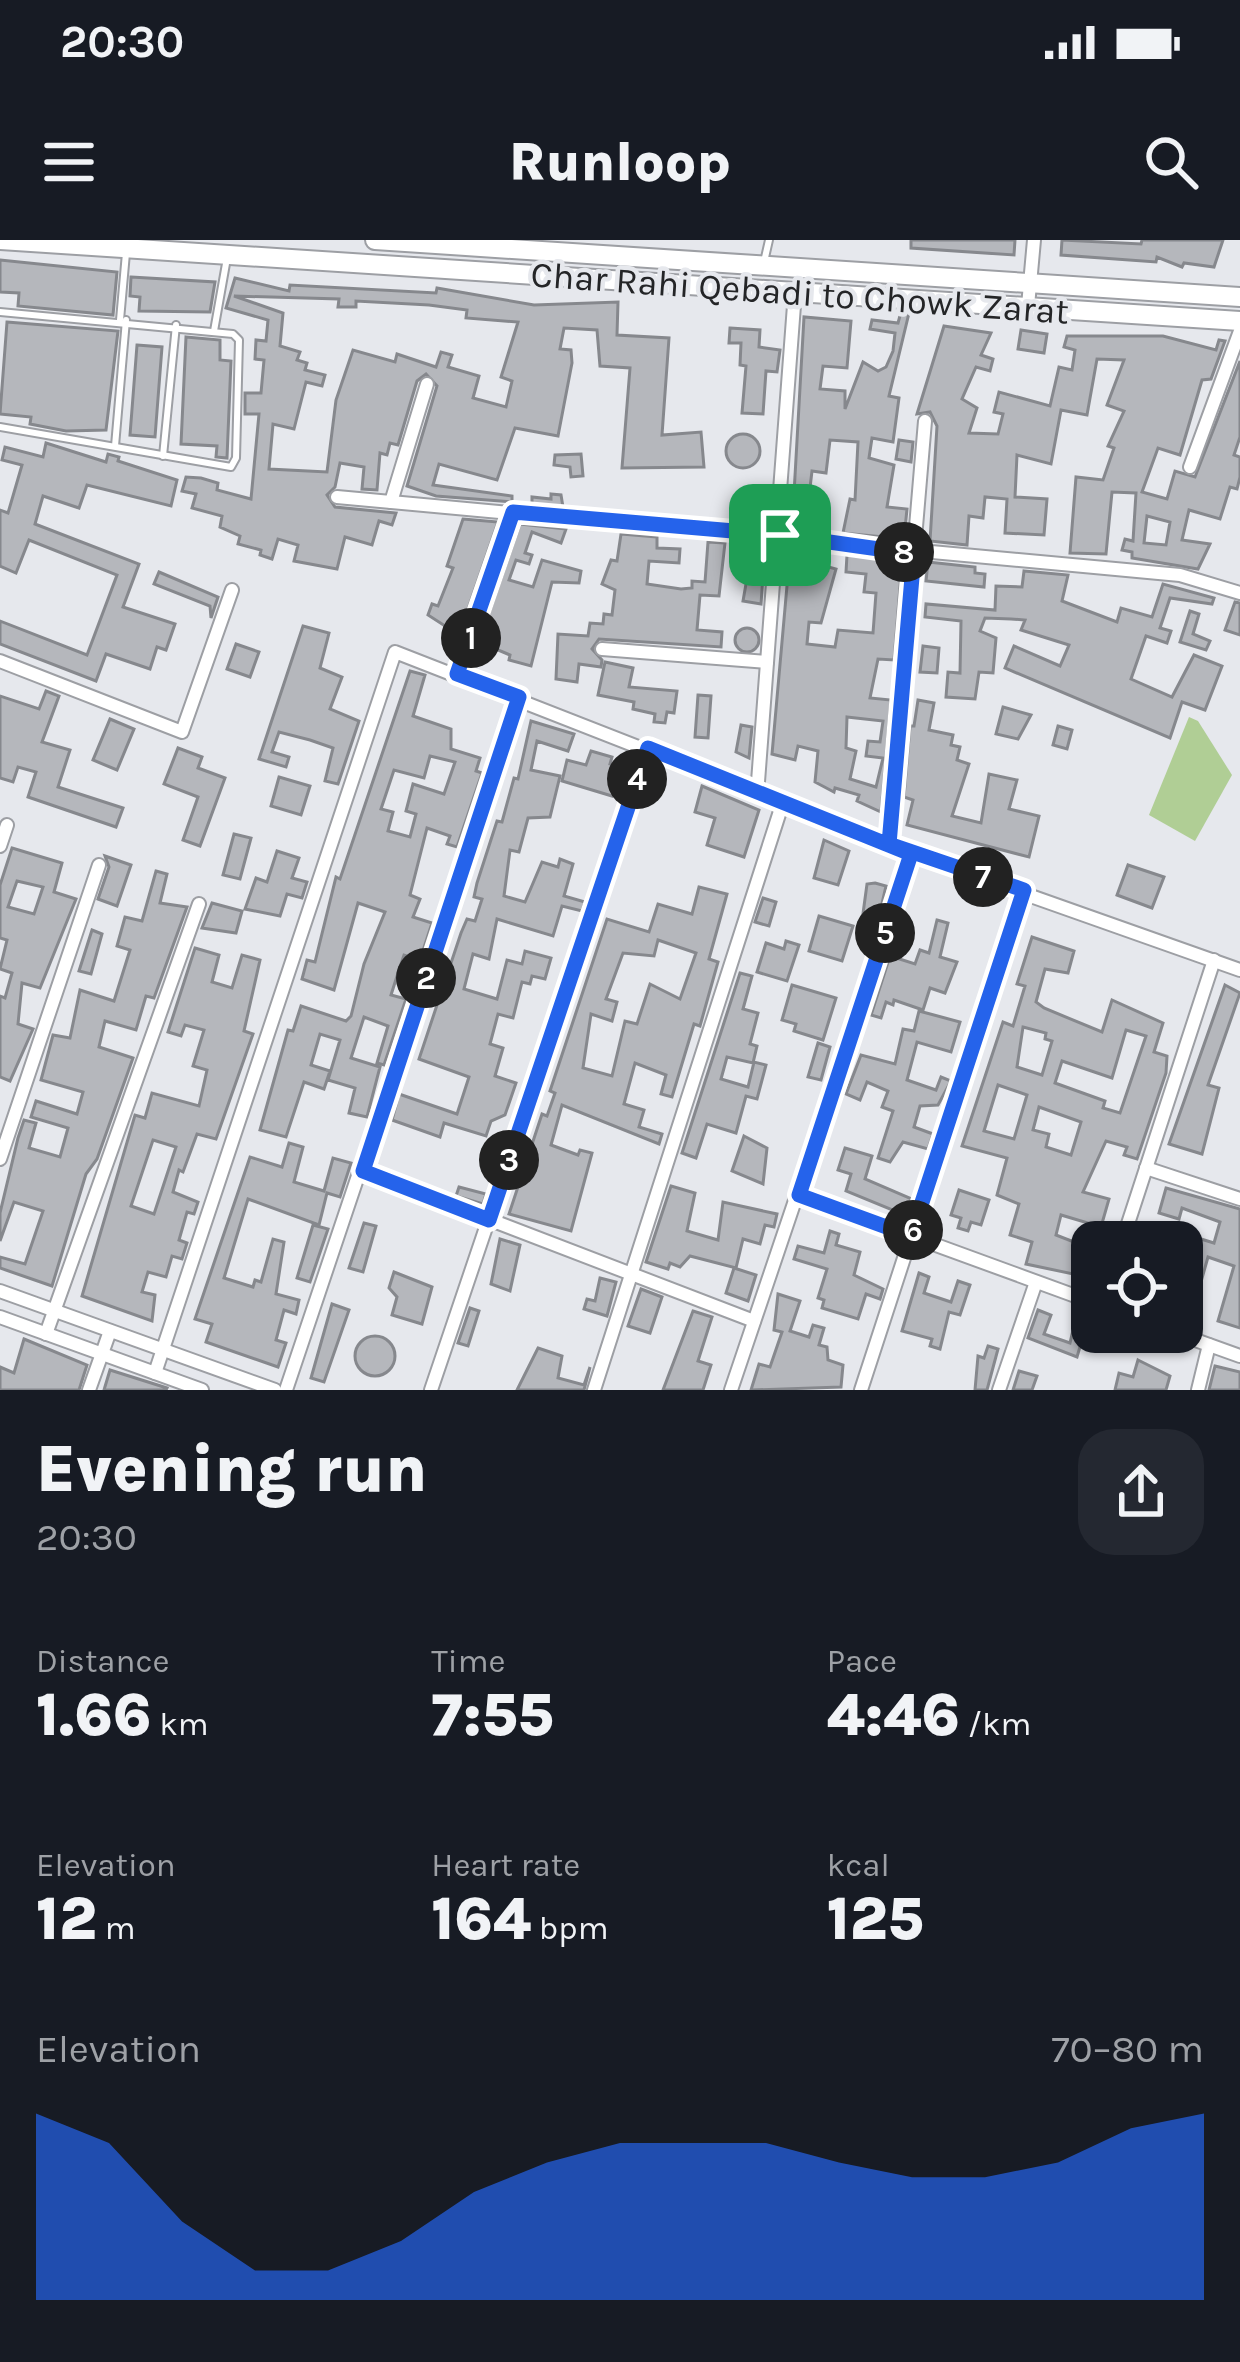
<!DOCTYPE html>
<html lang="en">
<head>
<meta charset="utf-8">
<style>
	:root { --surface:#171b24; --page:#242831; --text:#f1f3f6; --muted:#9ea1a6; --accent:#2563eb }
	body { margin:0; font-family:Karla,sans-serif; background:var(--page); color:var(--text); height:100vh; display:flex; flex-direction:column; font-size:45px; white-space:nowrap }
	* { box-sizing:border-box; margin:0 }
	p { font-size:39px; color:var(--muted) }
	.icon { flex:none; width:66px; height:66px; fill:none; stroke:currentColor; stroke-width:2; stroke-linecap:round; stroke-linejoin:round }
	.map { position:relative; height:1150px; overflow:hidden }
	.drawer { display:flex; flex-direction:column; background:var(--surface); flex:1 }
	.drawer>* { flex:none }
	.tools { position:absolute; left:1071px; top:981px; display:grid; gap:24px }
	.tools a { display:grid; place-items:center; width:132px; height:132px; border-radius:24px; background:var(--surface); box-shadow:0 3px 9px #0004; font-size:60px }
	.pin { position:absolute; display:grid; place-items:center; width:102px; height:102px; color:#fff; margin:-51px; border-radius:24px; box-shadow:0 6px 18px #0006 }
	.km { position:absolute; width:60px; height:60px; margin:-30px; border-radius:50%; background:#222; color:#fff; font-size:33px; line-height:60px; text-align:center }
	.round { display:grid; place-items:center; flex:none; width:126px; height:126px; border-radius:36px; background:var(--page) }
	.headline { display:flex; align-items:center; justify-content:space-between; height:204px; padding:0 36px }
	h1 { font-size:66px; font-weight:800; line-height:90px }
	.figures { display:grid; grid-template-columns:repeat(3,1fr); gap:18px; height:204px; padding:12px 36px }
	.figures div { display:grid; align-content:center }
	.figures b { font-size:60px; font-weight:800 }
	.figures small { font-size:33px; font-weight:400 }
	.figures p { font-size:33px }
	.chart { height:336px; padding:24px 36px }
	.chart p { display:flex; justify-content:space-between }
	.chart svg { width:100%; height:216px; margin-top:12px; fill:var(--accent); opacity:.7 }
	.status { display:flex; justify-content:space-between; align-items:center; height:84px; padding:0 60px; background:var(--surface); direction:ltr }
	.status svg { height:33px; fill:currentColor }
	header { display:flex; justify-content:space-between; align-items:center; height:156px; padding:0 36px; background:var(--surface); font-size:54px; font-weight:800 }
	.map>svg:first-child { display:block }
	.green { fill:#b0ce95 }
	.building { fill:#b5b7bc; stroke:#86888d; stroke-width:3; fill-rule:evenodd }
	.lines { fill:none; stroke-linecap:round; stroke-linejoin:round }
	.service-casing { stroke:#9d9fa4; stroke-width:10 }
	.minor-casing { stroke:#9d9fa4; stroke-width:16 }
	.trunk-casing { stroke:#9d9fa4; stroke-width:22 }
	.service { stroke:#fff; stroke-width:6 }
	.minor { stroke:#fff; stroke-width:12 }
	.trunk { stroke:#fff; stroke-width:18 }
	.route-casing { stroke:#fff; stroke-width:24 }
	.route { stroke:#2563eb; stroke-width:15 }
	.labels { text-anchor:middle; stroke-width:9; stroke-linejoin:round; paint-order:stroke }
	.street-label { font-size:36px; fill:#242527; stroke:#e6e8ed }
</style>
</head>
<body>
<div class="status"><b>20:30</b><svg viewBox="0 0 49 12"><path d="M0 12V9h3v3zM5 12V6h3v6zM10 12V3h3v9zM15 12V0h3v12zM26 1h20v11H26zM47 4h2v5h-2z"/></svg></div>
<header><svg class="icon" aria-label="menu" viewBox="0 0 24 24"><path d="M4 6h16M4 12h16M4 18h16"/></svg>Runloop<svg class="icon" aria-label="search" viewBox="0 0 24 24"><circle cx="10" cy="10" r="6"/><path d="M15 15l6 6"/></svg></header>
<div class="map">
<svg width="1240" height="1150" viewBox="0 0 1240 1150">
	<rect width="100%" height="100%" fill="#e6e8ed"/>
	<path class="green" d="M1189 477 1198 481 1232 535 1195 601 1149 575Z"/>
	<g class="building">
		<path d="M911 0H1015L1014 15 911 8Z"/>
		<path d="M1062 0 1141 4 1142 0H1223L1214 27 1184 23 1182 27 1157 17 1156 22 1061 15Z"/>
		<path d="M0 20 117 32 113 75 18 66 19 53 0 52Z"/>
		<path d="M131 37 215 42 210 72 139 71 140 57 130 56Z"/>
		<path d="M235 38 289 51 290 45 436 53 437 48 534 65 618 62 617 95 669 98 662 195 701 192 704 227 622 228 630 128 600 126 597 90 564 88 560 109 571 110 572 123 558 196 515 188 497 240 439 224 433 245 512 256V262L436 256 407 246 437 146 426 134 417 141 398 205 390 203 387 215 380 213 377 250 362 249 364 227 340 223 335 247 327 255 335 267 396 273 392 285 379 281 372 305 345 297 337 329 294 321 298 305 278 299 272 319 260 315 261 310 238 304 240 296 220 287 222 276 192 268 196 254 182 251 186 237 201 238 218 243 217 250 251 259 259 174H245V153H261L264 120 255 119 256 100 266 101 268 80 226 68ZM234 56 339 59 338 67H356V61L429 65 467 70 466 78 518 82 501 137 512 141 506 167 473 158 479 136 448 127 452 115 441 112 436 127 397 114 395 122 353 110 336 160 327 232 269 229 273 184 294 189 306 142 322 146 325 135 305 130 307 123 297 120 300 112 280 106 283 73Z"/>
		<path d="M901 72 909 73 889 156 899 158 893 202 872 198 869 218 894 225 887 267 907 269 904 299 843 293 850 259 855 260 858 202 830 200 826 233 812 231 809 256 818 257 808 290 792 289 804 77 851 81 847 128 823 126 820 149 845 151V169L863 122 878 131 886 127 893 111 895 93 870 89 872 80 898 83Z"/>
		<path d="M7 82 118 91 106 190 66 191 30 184 31 177 0 174Z"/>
		<path d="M944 86 991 93 981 115 993 119 990 131 976 127 962 159 977 168 969 193 998 194 1003 174 994 172 999 152 1050 166 1059 127 1072 130 1075 110 1064 107 1067 96H1163L1216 110 1219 100 1225 101 1211 139 1202 140 1180 215 1158 208 1142 252 1167 259 1175 231 1195 237 1240 121V197L1234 215 1240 217V237L1237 249 1230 247 1220 279 1189 270 1182 300 1210 304 1198 329 1132 318V312L1122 310 1125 299 1133 301 1136 253 1112 252 1106 314 1070 313 1076 237 1103 240 1114 208 1108 206 1124 171 1107 165 1124 120 1097 119 1087 175 1061 170 1051 224 1017 215 1015 257 1047 259 1044 295 1005 293 1007 259 985 257 983 278 969 276 967 305 930 301 937 186 930 172 917 174ZM1147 276 1170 282 1166 305 1144 303Z"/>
		<path d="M730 88 760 90 759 107 780 110 777 132 766 131 763 174 742 173 746 126 740 125 741 103H729Z"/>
		<path d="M1021 90 1047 94 1044 113 1018 109Z"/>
		<path d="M186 97 220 100V120L231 121 227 218 216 217 217 206 181 204Z"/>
		<path d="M137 105 162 107 155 197 130 195Z"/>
		<circle cx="743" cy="211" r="17"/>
		<path d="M899 200 913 202 911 222 896 219Z"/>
		<path d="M46 203 106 222 108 214 119 217 118 221 177 240 171 266 87 245 79 268 43 256 35 284 139 324 123 367 175 384 166 410 157 407 150 429 106 414 96 441 0 404V381L87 415 117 335 29 300 16 333 0 326V270L8 273 22 225 2 220 5 207 43 217Z"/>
		<path d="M581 214 583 236 571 237 570 227 554 225 555 215Z"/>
		<path d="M761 250 769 251 767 286 758 285Z"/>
		<path d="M551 254 561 255 563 267 532 264V257L551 259Z"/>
		<path d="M463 279 498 282 459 395 428 375 432 364 438 366 453 328 447 326Z"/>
		<path d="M520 284 566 289 561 303 532 292 525 313 532 315 529 324 516 320 509 340 533 347 542 320 581 331 579 343 552 342 531 426 509 420 510 415 479 402Z"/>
		<path d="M621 294 657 297V308L680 309 679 323 649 321 647 344 681 349 692 348V341L705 342 708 302 725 303 719 356 700 355 697 390 722 392 721 407 599 399 592 409 602 420 601 427 579 424 577 442 556 439 558 394 588 396 590 383 603 384 604 374 612 375 615 350 602 344 611 320 617 321Z"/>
		<path d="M745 305 765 307 761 364 743 361 749 327H743Z"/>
		<path d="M790 312 815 314 814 323 836 329 821 383 809 382 807 404 835 407 838 390 873 393 876 353 864 352 866 334 846 332 847 315 896 319 894 333 901 334 894 420 878 419 870 458 891 460 881 572 857 561 859 555 835 548 834 552 815 542 818 511 798 506 795 520 772 514ZM847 477 883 481 880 502 868 501 866 516 883 518 876 547 850 539 856 511 846 508Z"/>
		<path d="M928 322 975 327V333L985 334 984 347 926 341Z"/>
		<path d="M1024 331 1068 335 1062 361 1117 382 1121 368 1152 377 1163 344 1214 358 1212 364 1170 358 1160 388 1171 391 1167 403 1146 396 1131 439 1172 457 1194 415 1222 426 1205 470 1182 462 1170 498 1005 428 1014 406 1060 426 1069 405 1021 390 1025 380 1011 379 985 378 980 391 996 398 993 433 979 432 975 459 946 457 948 432 960 433 961 381 925 377 926 364 995 370 996 346 1022 347Z"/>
		<path d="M159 332 218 357 211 378 210 366 154 344Z"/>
		<path d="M1235 362 1240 363V395L1225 390Z"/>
		<path d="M1190 371 1199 374 1193 394 1210 401 1206 410 1180 402Z"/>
		<path d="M303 386 329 393 320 428 342 437 330 469 359 481 338 544 325 541 333 508 310 500 279 492 272 512 289 517 286 527 259 519Z"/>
		<circle cx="747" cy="400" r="12"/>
		<path d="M236 404 259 412 250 437 227 429Z"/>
		<path d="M923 406 939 408 937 433 920 432Z"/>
		<path d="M605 422 633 428 629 447 677 451 674 473 667 472 665 483 654 482 655 474 633 469 634 462 598 455Z"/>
		<path d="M410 431 425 435 413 476 451 489V509L480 518 476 531 482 533 457 607 447 604 450 596 427 588 410 655 420 659 413 677 432 683 420 720 404 715 398 733 391 755 406 759 384 825 377 823 388 786 364 777 351 818 380 827 367 877 349 873 355 848 328 840 340 800 320 794 311 825 330 831 324 849 304 842 286 897 260 890 288 790 293 791 301 766 346 781 351 776 364 724 385 672 358 663 334 750 302 739 307 720 315 722 336 637 340 639ZM430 516 455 522 444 554 413 544 406 571 416 574 410 597 388 591 393 572 381 569 394 530 424 538Z"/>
		<path d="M46 451 59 456 42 502 70 510 58 547 123 568 116 587 28 557 36 532 18 527 13 542 0 538V456L39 469Z"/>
		<path d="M698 455 711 456 708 498 695 497Z"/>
		<path d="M918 460 934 463 929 490 953 495 951 505 960 507 957 520 969 524 952 576 981 583 989 534 1017 540 1009 569 1039 576 1029 617 907 585 913 560 904 557 910 486H914Z"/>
		<path d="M1003 467 1031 475 1018 499 996 494Z"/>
		<path d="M110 479 134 489 117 530 93 520Z"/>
		<path d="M531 481 574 494 568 511 537 501 531 530 560 536 550 577 528 578 519 612 510 610 504 656 525 662 542 622 558 627 560 619 573 624 564 656 585 662 582 671 562 666 553 696 497 679 489 719 473 714 464 749 497 759 507 720 522 724 525 711 551 718 545 739 532 736 530 744 522 742 513 778 498 774 490 804 503 808 495 836 516 843 505 875 491 881 486 896 444 883 440 897 392 880 399 854 457 874 469 837 419 819 461 693 467 679 475 681 482 659 474 657 477 643 497 581 502 582 514 538 518 539Z"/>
		<path d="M741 485 752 487 749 518 736 512Z"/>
		<path d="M1058 486 1072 490 1067 509 1053 505Z"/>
		<path d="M178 508 202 517 198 528 225 538 200 606 183 600 198 557 164 544Z"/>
		<path d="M591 511 612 517 610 524 618 526 612 556 562 541 567 520 586 525Z"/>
		<path d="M279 537 310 546 301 575 271 566Z"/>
		<path d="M702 546 759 570 744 617 707 605 715 578 695 572Z"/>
		<path d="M234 594 251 598 240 639 223 635Z"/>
		<path d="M824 600 849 611 838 645 814 638Z"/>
		<path d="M12 608 62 623 54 652 76 659 40 748 22 743 18 784 33 789 10 841 0 837V756L5 758 12 733 0 729 7 700 0 698V645ZM17 641 43 647 34 674 8 667Z"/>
		<path d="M277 611 299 618 292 638 307 642 302 658 287 654 280 676 245 669 256 638 267 642Z"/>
		<path d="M105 616 131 625 117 666 98 659 109 627Z"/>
		<path d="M1128 625 1164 637 1152 668 1117 655Z"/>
		<path d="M156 631 167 634 160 663 187 667 154 758 146 756 136 790 105 781 99 807 133 818 97 919 86 934 52 1046 0 1028V1017L25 1024 43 971 14 962 0 1001V973L18 898 24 880 36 883 29 908 60 917 68 888 31 877 36 861 77 874 83 852 41 840 53 795 70 798 80 750 114 761 130 710 117 706 125 677 142 681Z"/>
		<path d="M875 643 886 646 877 685 862 681 867 644Z"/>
		<path d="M699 647 727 654 709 719 718 722 700 786 694 784 672 857 661 854 666 835 635 823 624 864 644 870 639 887 662 894 659 904 562 865 551 905 578 915 580 910 592 913 571 991 509 974 542 874 547 876 555 853 550 851 607 679 649 692 658 664 692 674ZM658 700 696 713 680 759 650 744 637 784 625 781 612 836 583 828 591 774 612 781 617 762 606 759 623 713 654 716Z"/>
		<path d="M763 658 776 662 769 686 755 682Z"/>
		<path d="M212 663 242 671 236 693 202 688Z"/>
		<path d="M819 676 853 686 842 721 809 711Z"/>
		<path d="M937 680 948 683 940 717 957 722 945 753 930 748 923 770 894 760 893 765 886 762 881 778 871 775 890 716 915 724 920 710 929 713Z"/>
		<path d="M92 690 102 694 91 734 79 731Z"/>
		<path d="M1032 697 1074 711 1068 733 1045 729 1036 762 1044 768 1102 792 1112 760 1163 783 1154 812 1167 816 1166 833 1137 919 1124 915 1127 907 1106 901 1083 952 1109 959 1101 987 1061 975 1056 995 1092 1009V1038L1026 1024 1032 1002 1010 995 1019 964 997 955 1007 918 962 906 1003 782 1013 786 1025 746 1017 744ZM1023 787 1046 793 1045 799 1052 801 1042 835 1017 827ZM1126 790 1146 796 1120 873 1103 868 1105 861 1055 843 1062 821 1112 838ZM998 845 1027 855 1014 899 984 891ZM1039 867 1081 882 1071 915 1046 907 1049 894 1033 890Z"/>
		<path d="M786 701 799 705 787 741 757 732 766 703 784 709Z"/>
		<path d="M195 708 219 715 212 742 232 748 242 715 260 720 244 791 253 794 216 899 197 894 183 932 179 930 173 952 198 962 194 974 187 972 179 1000 187 1003 182 1019 172 1016 166 1037 148 1032 142 1052 155 1055 152 1081 82 1056 135 875 145 878 152 853 199 866 207 830 193 826 204 790 185 785 181 796 168 792ZM153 900 176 907 154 974 131 966Z"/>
		<path d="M740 733 752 736 743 769 758 773 750 804 757 806 753 823 727 817 721 839 748 847 754 822 766 825 757 859 746 856 736 893 707 884 696 918 682 913Z"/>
		<path d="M792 745 836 758 823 800 794 791 796 784 782 780Z"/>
		<path d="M1225 745 1240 753 1208 845 1219 848 1202 914 1169 904Z"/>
		<path d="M919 771 960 782 951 812 917 802 907 840 936 850 941 837 951 841 938 865 920 866 914 887 933 894 928 909 903 902 890 922 878 918 893 871 882 867 888 851 867 842 860 860 846 854 861 815 895 824 903 789 914 791Z"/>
		<path d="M818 803 830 807 821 840 808 837Z"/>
		<path d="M744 896 767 908 763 944 732 931Z"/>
		<path d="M289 903 303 907 294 942 324 951 333 918 351 923 340 957 327 953 319 985 248 959 224 1038 253 1047 255 1040 261 1042 273 999 284 1002 276 1054 299 1060 296 1074 284 1070 276 1100 286 1103 278 1127 206 1102 212 1084 195 1079 250 917 282 927Z"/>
		<path d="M845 908 872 916 865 939 912 959 907 976 846 951 851 934 838 930Z"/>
		<path d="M671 946 695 953 687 991 718 1000 723 962 777 974 774 987 765 985 760 1004 743 999 736 1028 690 1016 680 1027 670 1023 668 1029 646 1022Z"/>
		<path d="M459 947 486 954 483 964 456 956Z"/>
		<path d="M1166 948 1240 969V1088L1218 1081 1234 1026 1208 1017 1197 1056 1182 1052V1004L1199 1009 1201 999 1214 1003 1220 982 1182 968 1179 979 1159 973Z"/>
		<path d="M959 950 989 960 981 985 971 982 968 991 958 988 961 978 951 975Z"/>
		<path d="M364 983 376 986 363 1032 349 1028Z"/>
		<path d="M313 985 328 989 310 1042 297 1038Z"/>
		<path d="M830 991 839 994 836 1005 860 1012 854 1035 883 1049 880 1059 866 1054 858 1079 822 1068 824 1060 818 1058 827 1029 794 1019 798 1006 824 1013Z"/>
		<path d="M500 999 520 1005 510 1051 491 1044Z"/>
		<path d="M734 1028 756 1035 748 1061 726 1053Z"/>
		<path d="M394 1032 432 1047 422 1084 392 1075 397 1057 389 1048Z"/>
		<path d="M919 1033 929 1037 924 1053 951 1062 958 1041 970 1045 960 1075 949 1072 940 1109 930 1106 932 1099 902 1091Z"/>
		<path d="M600 1038 616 1042 607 1076 584 1069 587 1059 595 1061Z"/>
		<path d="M641 1049 662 1057 650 1093 628 1086Z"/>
		<path d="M778 1054 800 1061 790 1091 809 1097 813 1085 824 1088 819 1105 827 1107 828 1120 843 1125 841 1147 751 1150 759 1124 770 1127 782 1092 774 1090Z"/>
		<path d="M332 1064 349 1070 324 1142 311 1138Z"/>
		<path d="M470 1068 479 1071 468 1106 458 1103Z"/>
		<path d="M1038 1070 1051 1075 1044 1094 1070 1103 1073 1090 1084 1093 1077 1117 1028 1098Z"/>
		<path d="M693 1071 712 1077 698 1121 711 1125 703 1150H663Z"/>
		<circle cx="375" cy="1116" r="20"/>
		<path d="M24 1099 87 1125 79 1150H0V1127L14 1133Z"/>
		<path d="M988 1106 998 1109 987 1150H975L978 1116 984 1118Z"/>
		<path d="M538 1108 562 1116 558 1138 584 1145 590 1127 584 1150H517Z"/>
		<path d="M1138 1120 1170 1136 1166 1150H1115L1119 1133 1133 1137Z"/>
		<path d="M1215 1126 1240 1132V1150H1209Z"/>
		<path d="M110 1130 167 1148 166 1150H104Z"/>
		<path d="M1019 1131 1037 1136 1032 1150H1013Z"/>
	</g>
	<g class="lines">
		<defs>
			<g id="service">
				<path d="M764 22 769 0"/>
				<path d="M0 72 233 94 239 100 236 218 231 227 0 187"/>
				<path d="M120 80 126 13"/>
				<path d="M214 91 227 18"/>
				<path d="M115 206 126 80"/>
				<path d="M163 216 176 85"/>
			</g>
			<g id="minor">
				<path d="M1028 66 1034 0"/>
				<path d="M1190 227 1240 91"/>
				<path d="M337 257 1180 335 1240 353"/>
				<path d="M391 262 427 144"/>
				<path d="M602 409 767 422"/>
				<path d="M0 421 182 492 232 350"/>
				<path d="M457 434 513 272"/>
				<path d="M757 555 795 52"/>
				<path d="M889 604 925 181"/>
				<path d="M0 606 7 585"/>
				<path d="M0 919 99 625"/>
				<path d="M1146 928 1240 959"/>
				<path d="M363 931 754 1081"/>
				<path d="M799 955 1092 1062"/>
				<path d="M1122 1002 1214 720"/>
				<path d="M0 1051 275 1150"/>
				<path d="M0 1077 202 1150"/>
				<path d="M1173 1092 1240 1116"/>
				<path d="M46 1094 199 664"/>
				<path d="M155 1133 395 412 912 614 1240 730"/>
				<path d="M89 1150 110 1091"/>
				<path d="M286 1150 519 457"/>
				<path d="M431 1150 648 508"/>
				<path d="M594 1150 782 565"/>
				<path d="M731 1150 912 614"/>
				<path d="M861 1150 1024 650"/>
				<path d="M999 1150 1036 1042"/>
				<path d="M1198 1150 1209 1105"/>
			</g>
			<g id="trunk">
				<path d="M0 0 1240 81"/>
				<path d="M375 0 1240 57"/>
			</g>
		</defs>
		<use href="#service" class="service-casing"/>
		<use href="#minor" class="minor-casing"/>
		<use href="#trunk" class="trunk-casing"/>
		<use href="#service" class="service"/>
		<use href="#minor" class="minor"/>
		<use href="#trunk" class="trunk"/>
	</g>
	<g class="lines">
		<defs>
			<path id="route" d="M780 295 513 272 457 434 519 457 363 931 489 980 648 508 911 614 799 955 911 996 1024 650 889 604 914 314 780 295"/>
		</defs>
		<use href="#route" class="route-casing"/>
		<use href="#route" class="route"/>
	</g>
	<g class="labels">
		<g class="street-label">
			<text transform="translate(800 52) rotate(4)" y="13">Char Rahi Qebadi to Chowk Zarat</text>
		</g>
	</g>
</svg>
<div class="tools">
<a><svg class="icon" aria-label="locate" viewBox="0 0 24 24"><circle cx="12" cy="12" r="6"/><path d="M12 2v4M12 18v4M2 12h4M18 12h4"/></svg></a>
</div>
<div class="pin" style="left:780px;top:295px;background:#1e9e55"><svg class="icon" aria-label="arrive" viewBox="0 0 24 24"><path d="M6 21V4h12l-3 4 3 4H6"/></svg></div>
<b class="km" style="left:471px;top:398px">1</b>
<b class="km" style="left:426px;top:738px">2</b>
<b class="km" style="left:509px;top:920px">3</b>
<b class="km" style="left:637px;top:539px">4</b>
<b class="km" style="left:885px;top:693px">5</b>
<b class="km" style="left:913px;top:990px">6</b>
<b class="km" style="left:983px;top:637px">7</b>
<b class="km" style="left:904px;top:312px">8</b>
</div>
<section class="drawer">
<div class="headline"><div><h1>Evening run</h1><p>20:30</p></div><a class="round"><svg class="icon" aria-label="share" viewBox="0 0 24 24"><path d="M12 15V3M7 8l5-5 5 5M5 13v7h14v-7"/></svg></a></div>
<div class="figures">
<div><p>Distance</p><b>1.66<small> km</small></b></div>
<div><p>Time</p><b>7:55</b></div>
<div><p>Pace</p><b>4:46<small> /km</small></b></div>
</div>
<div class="figures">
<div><p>Elevation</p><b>12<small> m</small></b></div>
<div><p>Heart rate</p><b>164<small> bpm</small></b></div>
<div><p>kcal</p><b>125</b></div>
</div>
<div class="chart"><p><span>Elevation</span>70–80 m</p>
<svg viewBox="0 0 160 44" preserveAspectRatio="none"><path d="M0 44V6L10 12L20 28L30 38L40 38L50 32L60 22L70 16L80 12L90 12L100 12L110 16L120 19L130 19L140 16L150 9L160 6V44z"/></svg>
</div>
</section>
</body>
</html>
